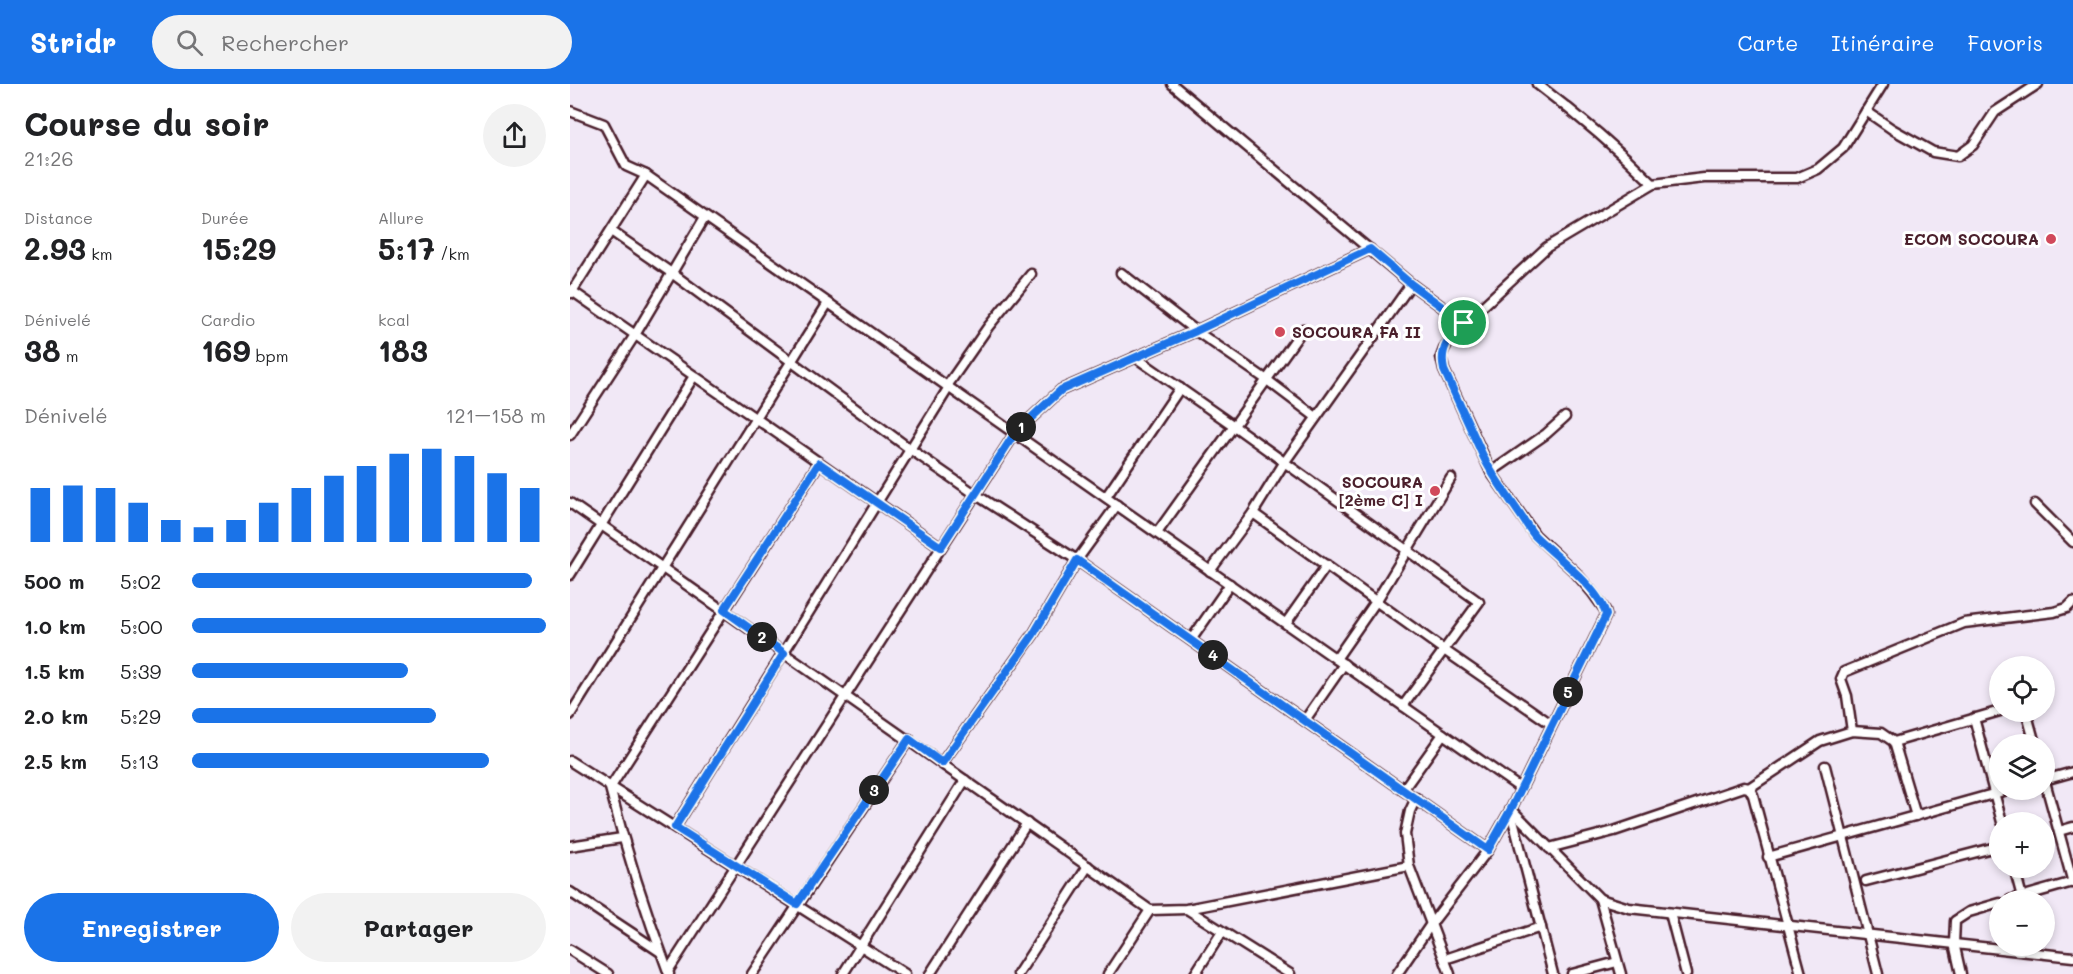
<!DOCTYPE html>
<html lang="fr">
<head>
<meta charset="utf-8">
<style>
	:root { --surface:#fff; --page:#f2f2f2; --text:#202124; --muted:#757577; --accent:#1a73e8 }
	body { margin:0; font-family:Mali,sans-serif; background:var(--page); color:var(--text); height:100vh; display:flex; flex-direction:column; font-size:22px; white-space:nowrap }
	* { box-sizing:border-box; margin:0 }
	p { font-size:20px; color:var(--muted) }
	.icon { flex:none; width:33px; height:33px; fill:none; stroke:currentColor; stroke-width:2; stroke-linecap:round; stroke-linejoin:round }
	.map { position:relative; flex:1; overflow:hidden }
	.sheet { display:flex; flex-direction:column; background:var(--surface); width:570px }
	.sheet>* { flex:none }
	.tools { position:absolute; left:1419px; top:572px; display:grid; gap:12px }
	.tools a { display:grid; place-items:center; width:66px; height:66px; border-radius:50%; background:var(--surface); box-shadow:0 3px 9px #0003; font-size:30px }
	.pin { position:absolute; display:grid; place-items:center; width:51px; height:51px; color:#fff; margin:-26px; border:3px solid #fff; border-radius:50%; box-shadow:0 2px 6px #0007 }
	.km { position:absolute; width:30px; height:30px; margin:-15px; border-radius:50%; background:#222; color:#fff; font-size:16px; line-height:30px; text-align:center }
	.round { display:grid; place-items:center; flex:none; width:63px; height:63px; border-radius:32px; background:var(--page) }
	.headline { display:flex; align-items:center; justify-content:space-between; height:102px; padding:0 24px }
	h1 { font-size:33px; font-weight:700; line-height:45px }
	.figures { display:grid; grid-template-columns:repeat(3,1fr); gap:9px; height:102px; padding:6px 24px }
	.figures div { display:grid; align-content:center }
	.figures b { font-size:30px; font-weight:700 }
	.figures small { font-size:16px; font-weight:400 }
	.figures p { font-size:16px }
	.chart { height:168px; padding:12px 24px }
	.chart p { display:flex; justify-content:space-between }
	.chart svg { width:100%; height:108px; margin-top:6px; stroke:var(--accent); stroke-width:6 }
	.button { display:flex; gap:12px; margin-top:auto; padding:12px 24px }
	.button a { flex:1; height:69px; border-radius:36px; background:var(--accent); color:#fff; font-size:24px; font-weight:700; line-height:69px; text-align:center }
	.button a+a { background:var(--page); color:var(--text) }
	ul { padding:0 24px; list-style:none; font-size:20px }
	li { display:grid; grid-template-columns:96px 72px 1fr; align-items:center; height:45px }
	li i { height:15px; border-radius:8px; background:var(--accent) }
	header { display:flex; align-items:center; gap:36px; box-sizing:border-box; height:84px; padding:0 30px; background:var(--accent); color:#fff }
	header strong { font-size:28px }
	nav { display:flex; gap:33px; margin-inline-start:auto; font-size:21px }
	.search { width:420px; height:54px; background:var(--page); display:flex; align-items:center; gap:15px; box-sizing:border-box; padding:0 21px; border-radius:33px; color:var(--muted); font-size:22px }
	main { display:flex; flex:1; min-height:0 }
	.map>svg:first-child { display:block }
	.lines { fill:none; stroke-linecap:round; stroke-linejoin:round }
	.minor-casing { stroke:#4a1f2b; stroke-width:13 }
	.minor { stroke:#fff; stroke-width:8 }
	.route-casing { stroke:#fff; stroke-width:12 }
	.route { stroke:#1a73e8; stroke-width:8 }
	.poi-dot { fill:#d1495b; stroke:#fff; stroke-width:2 }
	.labels { text-anchor:middle; stroke-width:6; stroke-linejoin:round; paint-order:stroke }
	.poi-label { font-size:16px; font-weight:bold; fill:#4a1f2b; stroke:#fff; text-anchor:end }
</style>
</head>
<body>
<header>
<strong>Stridr</strong>
<div class="search"><svg class="icon" aria-label="search" viewBox="0 0 24 24"><circle cx="10" cy="10" r="6"/><path d="M15 15l6 6"/></svg>Rechercher</div>
<nav><a>Carte</a><a>Itinéraire</a><a>Favoris</a></nav>
</header>
<main>
<section class="sheet">
<div class="headline"><div><h1>Course du soir</h1><p>21:26</p></div><a class="round"><svg class="icon" aria-label="share" viewBox="0 0 24 24"><path d="M12 15V3M7 8l5-5 5 5M5 13v7h14v-7"/></svg></a></div>
<div class="figures">
<div><p>Distance</p><b>2.93<small> km</small></b></div>
<div><p>Durée</p><b>15:29</b></div>
<div><p>Allure</p><b>5:17<small> /km</small></b></div>
</div>
<div class="figures">
<div><p>Dénivelé</p><b>38<small> m</small></b></div>
<div><p>Cardio</p><b>169<small> bpm</small></b></div>
<div><p>kcal</p><b>183</b></div>
</div>
<div class="chart"><p><span>Dénivelé</span>121–158 m</p>
<svg viewBox="0 0 160 44" preserveAspectRatio="none"><path d="M5 44V22M15 44V21M25 44V22M35 44V28M45 44V35M55 44V38M65 44V35M75 44V28M85 44V22M95 44V17M105 44V13M115 44V8M125 44V6M135 44V9M145 44V16M155 44V22"/></svg>
</div>
<ul>
<li><b>500 m</b>5:02<i style="width:96%"></i></li>
<li><b>1.0 km</b>5:00<i style="width:100%"></i></li>
<li><b>1.5 km</b>5:39<i style="width:61%"></i></li>
<li><b>2.0 km</b>5:29<i style="width:69%"></i></li>
<li><b>2.5 km</b>5:13<i style="width:84%"></i></li>
</ul>
<div class="button"><a>Enregistrer</a><a>Partager</a></div>
</section>
<div class="map">
<svg width="1503" height="890" viewBox="0 0 1503 890">
	<rect width="100%" height="100%" fill="#f1e8f6"/>
	<filter id="ink" filterUnits="userSpaceOnUse"><feTurbulence type="fractalNoise" baseFrequency=".0167" numOctaves="2"/><feDisplacementMap in="SourceGraphic" scale="12" xChannelSelector="R" yChannelSelector="G"/><feConvolveMatrix kernelMatrix="1 2 1 2 8 2 1 2 1" color-interpolation-filters="sRGB"/></filter>
	<g filter="url(#ink)">
		<g class="lines">
			<defs>
				<g id="minor">
					<path d="M602 0 841 200 894 239"/>
					<path d="M967 0C1008 31 1046 63 1083 100"/>
					<path d="M0 27 34 40 56 82 76 91 950 704"/>
					<path d="M1296 27 1322 45 1363 68 1388 72 1403 61 1425 28 1468 0"/>
					<path d="M41 147 103 190 340 365 405 410 507 476 918 766"/>
					<path d="M551 189 626 247 697 296 746 333"/>
					<path d="M2 207 371 463"/>
					<path d="M1 209 76 91"/>
					<path d="M565 273 664 342 909 518 833 622"/>
					<path d="M377 302 418 243 461 190"/>
					<path d="M0 351 65 251 135 133"/>
					<path d="M921 388 976 350 995 333"/>
					<path d="M536 413 610 304"/>
					<path d="M0 419 580 826 617 825 839 782"/>
					<path d="M1465 420 1503 458"/>
					<path d="M683 429 874 566 981 640"/>
					<path d="M587 449 733 245"/>
					<path d="M640 487 683 429 714 379 841 200"/>
					<path d="M0 491 124 292"/>
					<path d="M716 539 757 481"/>
					<path d="M621 556 660 500"/>
					<path d="M766 575 807 516 881 394"/>
					<path d="M1456 627 1465 660"/>
					<path d="M0 631 258 219"/>
					<path d="M1404 634 1432 738"/>
					<path d="M735 636 774 580"/>
					<path d="M1282 647 1277 612 1271 595 1274 588 1394 539 1484 528 1497 524 1503 518"/>
					<path d="M1324 658 1346 732"/>
					<path d="M0 677 335 890"/>
					<path d="M372 679 463 551 507 476 547 421"/>
					<path d="M1255 682 1308 890"/>
					<path d="M1474 694 1503 799"/>
					<path d="M1474 696 1503 688"/>
					<path d="M1179 704 1250 657 1282 647 1311 649 1324 658 1430 627"/>
					<path d="M833 706 873 650"/>
					<path d="M846 714 840 727 835 750 839 782 880 890"/>
					<path d="M941 725 1030 815 1059 824 1503 873"/>
					<path d="M941 728 983 890"/>
					<path d="M105 743 379 303"/>
					<path d="M1489 747 1503 743"/>
					<path d="M0 762 52 754"/>
					<path d="M979 764 1044 747 1174 703 1179 704 1183 711 1231 890"/>
					<path d="M1198 773 1441 705"/>
					<path d="M1444 783 1452 813"/>
					<path d="M1296 797 1430 762"/>
					<path d="M0 808 89 867"/>
					<path d="M1030 815 1051 890"/>
					<path d="M1440 816 1503 798"/>
					<path d="M617 825 720 890"/>
					<path d="M1100 829 1116 890"/>
					<path d="M0 866 38 890"/>
					<path d="M875 875 971 843"/>
					<path d="M98 887 445 349 491 306 626 247 800 165"/>
					<path d="M99 890C76 829 56 767 40 704L249 379"/>
					<path d="M182 890 339 655"/>
					<path d="M273 890 395 696"/>
					<path d="M360 890 457 739"/>
					<path d="M448 890 518 782"/>
					<path d="M538 890 580 826"/>
					<path d="M625 890 652 848"/>
					<path d="M827 890 861 840 918 766 941 725 1036 531 1035 526 1022 508 1005 488 965 451 921 388 874 286 871 273 874 265 885 248 977 163 1083 100 1134 94H1227L1248 85 1273 64 1313 0"/>
					<path d="M1002 890 1047 878"/>
					<path d="M1391 890 1384 859 1385 837 1399 828 1430 819"/>
				</g>
			</defs>
			<use href="#minor" class="minor-casing"/>
			<use href="#minor" class="minor"/>
		</g>
	</g>
	<g class="lines" filter="url(#ink)">
		<defs>
			<path id="route" d="M800 165 841 200 894 239C879 254 869 264 874 286L914 374C924 394 937 411 949 429 954 436 959 445 965 452 984 471 1030 504 1036 531L941 725 918 766 507 476 463 551 372 679 339 655 227 820 105 743 214 569 154 526 249 379 371 463 445 349 491 306 626 247Z"/>
		</defs>
		<use href="#route" class="route-casing"/>
		<use href="#route" class="route"/>
	</g>
	<g class="poi-dot">
		<circle cx="1481" cy="155" r="6"/>
		<circle cx="710" cy="248" r="6"/>
		<circle cx="865" cy="407" r="6"/>
	</g>
	<g class="labels">
		<g class="poi-label">
			<text x="1469" y="161">ECOM SOCOURA</text>
			<text x="722" y="254" text-anchor="start">SOCOURA FA II</text>
			<text x="853" y="404">SOCOURA<tspan x="853" dy="18">[2ème C] I</tspan></text>
		</g>
	</g>
</svg>
<div class="tools">
<a><svg class="icon" aria-label="locate" viewBox="0 0 24 24"><circle cx="12" cy="12" r="6"/><path d="M12 2v4M12 18v4M2 12h4M18 12h4"/></svg></a>
<a><svg class="icon" aria-label="layers" viewBox="0 0 24 24"><path d="M12 4l9 5-9 5-9-5zM3 14l9 5 9-5"/></svg></a>
<a>+</a>
<a>−</a>
</div>
<div class="pin" style="left:894px;top:239px;background:#1e9e55"><svg class="icon" aria-label="arrive" viewBox="0 0 24 24"><path d="M6 21V4h12l-3 4 3 4H6"/></svg></div>
<b class="km" style="left:451px;top:343px">1</b>
<b class="km" style="left:192px;top:553px">2</b>
<b class="km" style="left:304px;top:706px">3</b>
<b class="km" style="left:643px;top:571px">4</b>
<b class="km" style="left:998px;top:608px">5</b>
</div>
</main>
</body>
</html>
